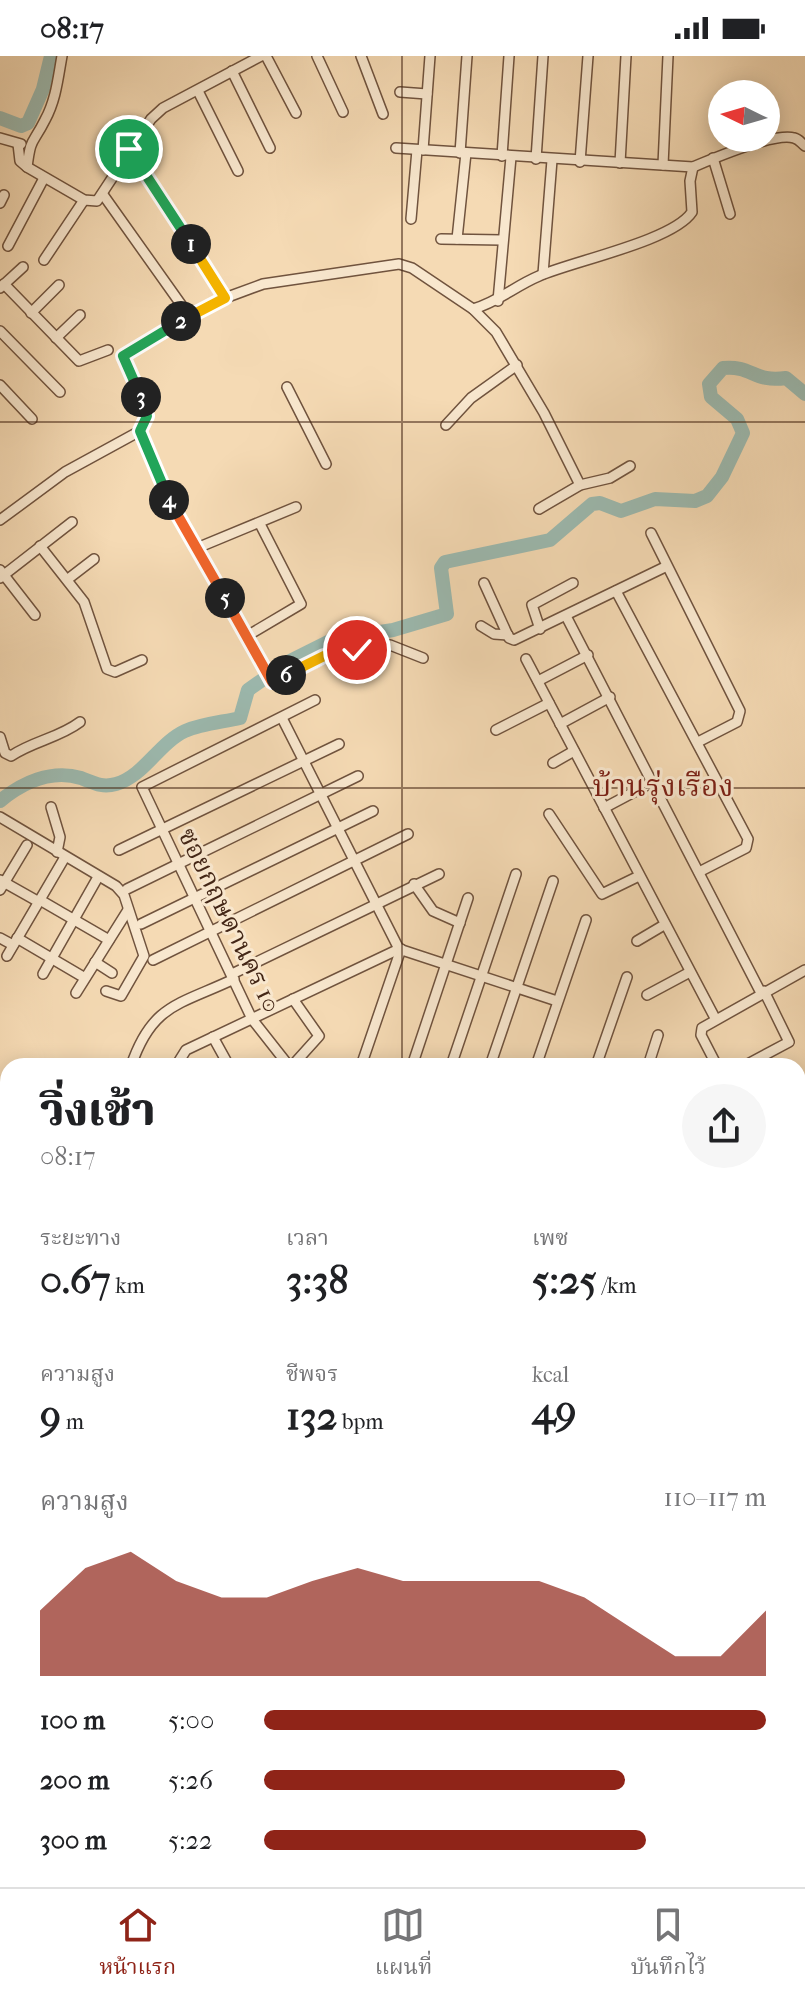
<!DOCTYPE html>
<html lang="th">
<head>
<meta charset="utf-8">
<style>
	:root { --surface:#fff; --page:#f6f6f6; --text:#202124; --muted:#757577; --line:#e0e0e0; --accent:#8f2418 }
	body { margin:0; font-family:"IM FELL French Canon","Noto Serif Thai",serif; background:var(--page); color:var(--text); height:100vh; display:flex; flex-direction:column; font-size:30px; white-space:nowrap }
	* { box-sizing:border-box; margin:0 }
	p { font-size:26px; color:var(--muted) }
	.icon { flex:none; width:44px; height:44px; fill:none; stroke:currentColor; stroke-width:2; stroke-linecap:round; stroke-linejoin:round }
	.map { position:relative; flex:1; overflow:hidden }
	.side { position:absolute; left:0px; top:1002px; width:806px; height:830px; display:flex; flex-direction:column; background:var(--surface); border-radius:24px 24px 0 0; box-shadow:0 4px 20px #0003 }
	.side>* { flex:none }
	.needle { width:52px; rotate:275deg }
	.fabs { position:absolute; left:708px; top:24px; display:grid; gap:16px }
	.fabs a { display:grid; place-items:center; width:72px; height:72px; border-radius:50%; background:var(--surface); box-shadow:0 4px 20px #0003; font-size:40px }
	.pin { position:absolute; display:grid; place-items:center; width:68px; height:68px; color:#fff; margin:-34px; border:4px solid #fff; border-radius:50%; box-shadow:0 2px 8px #0007 }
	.km { position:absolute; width:40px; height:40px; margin:-20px; border-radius:50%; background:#222; color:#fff; font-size:22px; line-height:40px; text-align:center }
	.round { display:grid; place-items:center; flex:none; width:84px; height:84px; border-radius:42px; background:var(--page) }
	.summary { display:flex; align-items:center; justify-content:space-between; height:136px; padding:0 40px }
	h1 { font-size:44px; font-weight:800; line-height:60px }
	.metrics { display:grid; grid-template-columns:repeat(3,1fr); gap:12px; height:136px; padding:8px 40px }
	.metrics div { display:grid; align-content:center }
	.metrics b { font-size:40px; font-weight:800 }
	.metrics small { font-size:22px; font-weight:400 }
	.metrics p { font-size:22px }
	.chart { height:224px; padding:16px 40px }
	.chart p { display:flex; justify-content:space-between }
	.chart svg { width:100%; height:144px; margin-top:8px; fill:var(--accent); opacity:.7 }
	ul { padding:0 40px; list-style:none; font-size:26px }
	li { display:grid; grid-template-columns:128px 96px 1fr; align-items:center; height:60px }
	li i { height:20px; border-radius:10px; background:var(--accent) }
	.status { display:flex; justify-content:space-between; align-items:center; height:56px; padding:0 40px; background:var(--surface); direction:ltr }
	.status svg { height:22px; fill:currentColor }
	.tabs { display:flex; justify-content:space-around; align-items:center; height:112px; border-top:2px solid var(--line); background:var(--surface); font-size:22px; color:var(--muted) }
	.tabs a { display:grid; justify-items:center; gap:4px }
	.tabs .selected { color:var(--accent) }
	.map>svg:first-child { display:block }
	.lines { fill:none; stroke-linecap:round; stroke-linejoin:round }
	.river { stroke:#9cbab0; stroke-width:14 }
	.minor-casing { stroke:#70533e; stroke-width:12 }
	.minor { stroke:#f8e7ce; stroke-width:9 }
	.rail-casing { stroke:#432616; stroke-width:5 }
	.rail { stroke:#f8e7ce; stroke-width:2; stroke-dasharray:6; stroke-linecap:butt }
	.split-1-casing { stroke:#fff; stroke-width:16 }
	.split-2-casing { stroke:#fff; stroke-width:16 }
	.split-3-casing { stroke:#fff; stroke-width:16 }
	.split-4-casing { stroke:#fff; stroke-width:16 }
	.split-5-casing { stroke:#fff; stroke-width:16 }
	.split-6-casing { stroke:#fff; stroke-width:16 }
	.split-7-casing { stroke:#fff; stroke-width:16 }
	.split-1 { stroke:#22a559; stroke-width:10 }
	.split-2 { stroke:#f5b400; stroke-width:10 }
	.split-3 { stroke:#22a559; stroke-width:10 }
	.split-4 { stroke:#22a559; stroke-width:10 }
	.split-5 { stroke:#f0652b; stroke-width:10 }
	.split-6 { stroke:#f0652b; stroke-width:10 }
	.split-7 { stroke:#f5b400; stroke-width:10 }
	.grid { fill:none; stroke:#432616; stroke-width:2; stroke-opacity:0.55 }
	.labels { text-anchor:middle; stroke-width:6; stroke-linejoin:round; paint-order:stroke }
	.street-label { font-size:26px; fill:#432616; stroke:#f8e7ce }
	.quarter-label { font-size:30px; fill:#7a1f14; stroke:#f8e7ce }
</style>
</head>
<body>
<div class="status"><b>08:17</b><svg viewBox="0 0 49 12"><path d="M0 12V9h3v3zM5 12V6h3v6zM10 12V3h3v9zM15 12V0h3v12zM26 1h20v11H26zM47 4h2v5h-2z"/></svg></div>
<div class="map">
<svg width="805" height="1831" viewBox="0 0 805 1831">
	<rect width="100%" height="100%" fill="#f5dab4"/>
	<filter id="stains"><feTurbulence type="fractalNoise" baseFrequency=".0025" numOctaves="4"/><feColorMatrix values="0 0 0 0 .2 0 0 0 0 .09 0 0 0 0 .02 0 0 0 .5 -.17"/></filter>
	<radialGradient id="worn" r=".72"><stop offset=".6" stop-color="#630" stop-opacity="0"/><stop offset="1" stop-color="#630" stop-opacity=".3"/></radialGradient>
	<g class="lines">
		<g class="river">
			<path d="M0 62 21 70 28 67 43 33 51 0"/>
			<path d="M0 745C22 727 51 713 81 722 94 727 102 732 116 728 144 720 159 687 185 675 201 668 223 666 240 662L248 634 288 606 334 583 393 574 447 558 441 512 445 506 550 484 592 448 600 447 621 455 655 443 695 445 707 440 722 421 743 377 737 363 711 341 709 328 723 312C752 309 754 327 786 322L805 338"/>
		</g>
		<defs>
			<g id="minor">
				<path d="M266 0 296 57"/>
				<path d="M317 0 343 56"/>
				<path d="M361 0 383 58"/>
				<path d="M232 15 270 92"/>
				<path d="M198 35 238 115"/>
				<path d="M400 36 427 38"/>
				<path d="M0 82 21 88"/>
				<path d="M18 88 20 105 27 111 84 144 97 145 151 63 163 52 261 0"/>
				<path d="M396 92 693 111C712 103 775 76 794 82 799 83 801 87 805 90"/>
				<path d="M129 93 225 242"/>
				<path d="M423 94 430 0"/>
				<path d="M460 97 467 0"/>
				<path d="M502 100 509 0"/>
				<path d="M713 102 730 158"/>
				<path d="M536 103 543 0"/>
				<path d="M580 106 588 0"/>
				<path d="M620 107 626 0"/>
				<path d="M663 109 668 0"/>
				<path d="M27 111C31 80 32 90 45 64 56 44 58 22 62 0"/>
				<path d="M104 140 185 254"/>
				<path d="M0 147 4 139"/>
				<path d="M411 163 417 94"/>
				<path d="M441 183 502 184"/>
				<path d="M457 183 466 97"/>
				<path d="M8 190 44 122"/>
				<path d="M44 204 84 144"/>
				<path d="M543 218 552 104"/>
				<path d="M4 228 79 305 108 294"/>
				<path d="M0 232 23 211"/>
				<path d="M498 245 511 101"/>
				<path d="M473 253C498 246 515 230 539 220 573 205 673 185 692 156L690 125 693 111"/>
				<path d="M31 257 59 229"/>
				<path d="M0 275 60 336"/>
				<path d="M56 282 80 259"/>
				<path d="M0 329 32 363"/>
				<path d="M287 331 326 408"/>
				<path d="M446 369 471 342 517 309"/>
				<path d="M140 375 168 441 272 626 333 598 390 589 423 602"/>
				<path d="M539 453 580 429 610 422 630 410"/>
				<path d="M0 464 65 416 140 375 146 366 145 349 123 300 225 242 263 228 399 208 412 212 473 253 496 276 544 357 580 429"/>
				<path d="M651 477 740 655 737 666 698 686"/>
				<path d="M40 490 84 546 107 613 115 616 142 604"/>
				<path d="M197 492 296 451"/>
				<path d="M0 514 35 559"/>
				<path d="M0 522 72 466"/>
				<path d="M68 523 94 503"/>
				<path d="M484 527 509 582 514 584 665 511"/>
				<path d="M616 535 748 783 746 792 699 816"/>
				<path d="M566 560 761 937"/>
				<path d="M481 570 494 578 508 579"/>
				<path d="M540 573 532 549 573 527"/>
				<path d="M247 580 301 548 260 468"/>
				<path d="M526 603 715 962"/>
				<path d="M538 625 588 599"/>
				<path d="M282 662 399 893 557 945"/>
				<path d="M560 668 610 641"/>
				<path d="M496 674 549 647"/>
				<path d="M0 681 5 697 11 700C33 685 59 682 80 666"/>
				<path d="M553 707 574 695"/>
				<path d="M51 751 60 781 57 796"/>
				<path d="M604 752 653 726"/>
				<path d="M549 758 602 838 639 820"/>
				<path d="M0 761 116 830 124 839 144 900 121 940 106 935"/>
				<path d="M119 794 339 688"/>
				<path d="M0 824 39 846"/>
				<path d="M414 828 433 855 460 867"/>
				<path d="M127 833 358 720"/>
				<path d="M0 834 27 789"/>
				<path d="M40 844 109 884"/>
				<path d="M141 868 373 755"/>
				<path d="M0 882 13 889"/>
				<path d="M17 882 85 922"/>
				<path d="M637 885 664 869"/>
				<path d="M7 900 65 801"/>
				<path d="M153 904 408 778"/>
				<path d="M95 906 112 917"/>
				<path d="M43 918 98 821"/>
				<path d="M232 918 439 818"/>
				<path d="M76 937 128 854"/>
				<path d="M647 939 690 916"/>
				<path d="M213 981 229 1010"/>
				<path d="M131 1010C152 948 179 949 234 923"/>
				<path d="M176 1010 186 994 399 893"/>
				<path d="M289 1010 252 963 142 731 315 644"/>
				<path d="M292 1010 319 980 293 943"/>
				<path d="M361 1010 401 893"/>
				<path d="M412 1010 468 842"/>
				<path d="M451 1010 516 818"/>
				<path d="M490 1010 553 825"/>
				<path d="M536 1010 586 864"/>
				<path d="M596 1010 627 921"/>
				<path d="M648 1010 658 979"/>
				<path d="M717 1010 701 979 702 972 805 914"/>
				<path d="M744 1010 789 986 764 935"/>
				<path d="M0 1034 8 1040"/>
				<path d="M0 1095 8 1101"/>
				<path d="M0 1176 8 1162"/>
				<path d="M798 1184H805"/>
				<path d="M798 1255 805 1258"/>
				<path d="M0 1267 8 1253"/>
				<path d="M798 1290 805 1291"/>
				<path d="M0 1293 8 1297"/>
				<path d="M0 1368 8 1354"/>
				<path d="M0 1461 8 1447"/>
				<path d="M0 1517 8 1522"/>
				<path d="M798 1526 805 1528"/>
				<path d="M0 1573 8 1558"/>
				<path d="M798 1643 805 1645"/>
				<path d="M0 1686 8 1671"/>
				<path d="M0 1741 8 1745"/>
				<path d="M0 1808 8 1794"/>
				<path d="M43 1831 47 1824"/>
			</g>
		</defs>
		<use href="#minor" class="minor-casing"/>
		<use href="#minor" class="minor"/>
		<defs>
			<path id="rail" d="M803 1831 805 1827"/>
		</defs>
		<use href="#rail" class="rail-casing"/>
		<use href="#rail" class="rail"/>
	</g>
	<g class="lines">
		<defs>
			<path id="split-1" d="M129 93 191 188"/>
			<path id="split-2" d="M181 265 225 242 191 188"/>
			<path id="split-3" d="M141 341 123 300 181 265"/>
			<path id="split-4" d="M141 341 147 360 140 375 169 444"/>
			<path id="split-5" d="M169 444 225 542"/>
			<path id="split-6" d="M225 542 272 626 286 619"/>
			<path id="split-7" d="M286 619 324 600 357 594"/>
		</defs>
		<use href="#split-1" class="split-1-casing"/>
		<use href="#split-2" class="split-2-casing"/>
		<use href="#split-3" class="split-3-casing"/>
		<use href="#split-4" class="split-4-casing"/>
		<use href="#split-5" class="split-5-casing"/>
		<use href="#split-6" class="split-6-casing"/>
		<use href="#split-7" class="split-7-casing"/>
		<use href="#split-1" class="split-1"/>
		<use href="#split-2" class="split-2"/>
		<use href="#split-3" class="split-3"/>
		<use href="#split-4" class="split-4"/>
		<use href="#split-5" class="split-5"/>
		<use href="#split-6" class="split-6"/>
		<use href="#split-7" class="split-7"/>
	</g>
	<path class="grid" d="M402 0V1010M0 366H805M0 732H805M0 1099H8M798 1099H805M0 1465H8M798 1465H805M402 1824V1831"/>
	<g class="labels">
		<g class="street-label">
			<text transform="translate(230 864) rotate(64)" y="9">ซอยกฤษดานคร 10</text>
		</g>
		<g class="quarter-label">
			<text x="663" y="740">บ้านรุ่งเรือง</text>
		</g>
	</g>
	<rect width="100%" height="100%" filter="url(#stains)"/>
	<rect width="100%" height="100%" fill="url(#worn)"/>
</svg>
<div class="fabs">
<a><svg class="needle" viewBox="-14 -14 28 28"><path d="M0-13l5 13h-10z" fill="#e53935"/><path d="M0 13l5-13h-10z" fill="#757577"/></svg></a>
</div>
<div class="pin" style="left:129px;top:93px;background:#1e9e55"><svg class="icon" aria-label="arrive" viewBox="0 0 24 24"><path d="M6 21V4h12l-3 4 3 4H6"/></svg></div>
<div class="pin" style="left:357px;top:594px;background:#d93025"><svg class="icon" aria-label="check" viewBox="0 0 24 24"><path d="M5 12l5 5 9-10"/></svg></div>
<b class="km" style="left:191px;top:188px">1</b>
<b class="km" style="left:181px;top:265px">2</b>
<b class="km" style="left:141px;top:341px">3</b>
<b class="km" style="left:169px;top:444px">4</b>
<b class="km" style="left:225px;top:542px">5</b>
<b class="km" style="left:286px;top:619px">6</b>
<section class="side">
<div class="summary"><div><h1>วิ่งเช้า</h1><p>08:17</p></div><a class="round"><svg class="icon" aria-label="share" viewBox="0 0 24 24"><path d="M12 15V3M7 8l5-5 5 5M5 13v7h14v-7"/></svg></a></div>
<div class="metrics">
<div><p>ระยะทาง</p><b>0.67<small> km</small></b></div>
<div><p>เวลา</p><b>3:38</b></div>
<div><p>เพซ</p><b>5:25<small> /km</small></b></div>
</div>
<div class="metrics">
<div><p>ความสูง</p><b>9<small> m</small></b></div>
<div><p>ชีพจร</p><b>132<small> bpm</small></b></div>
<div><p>kcal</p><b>49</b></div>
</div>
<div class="chart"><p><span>ความสูง</span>110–117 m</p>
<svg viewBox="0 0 160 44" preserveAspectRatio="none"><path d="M0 44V24L10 11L20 6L30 15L40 20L50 20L60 15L70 11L80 15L90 15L100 15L110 15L120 20L130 29L140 38L150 38L160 24V44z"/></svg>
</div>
<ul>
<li><b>100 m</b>5:00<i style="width:100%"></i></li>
<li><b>200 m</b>5:26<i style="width:72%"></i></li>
<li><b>300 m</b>5:22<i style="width:76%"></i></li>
</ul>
</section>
</div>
<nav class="tabs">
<a class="selected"><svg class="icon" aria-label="home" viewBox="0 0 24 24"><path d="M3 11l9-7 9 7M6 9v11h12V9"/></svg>หน้าแรก</a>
<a><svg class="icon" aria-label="map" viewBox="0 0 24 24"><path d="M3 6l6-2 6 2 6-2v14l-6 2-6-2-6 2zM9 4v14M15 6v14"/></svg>แผนที่</a>
<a><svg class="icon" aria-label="saved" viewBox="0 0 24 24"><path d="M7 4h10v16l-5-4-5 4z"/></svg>บันทึกไว้</a>
</nav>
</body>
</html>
